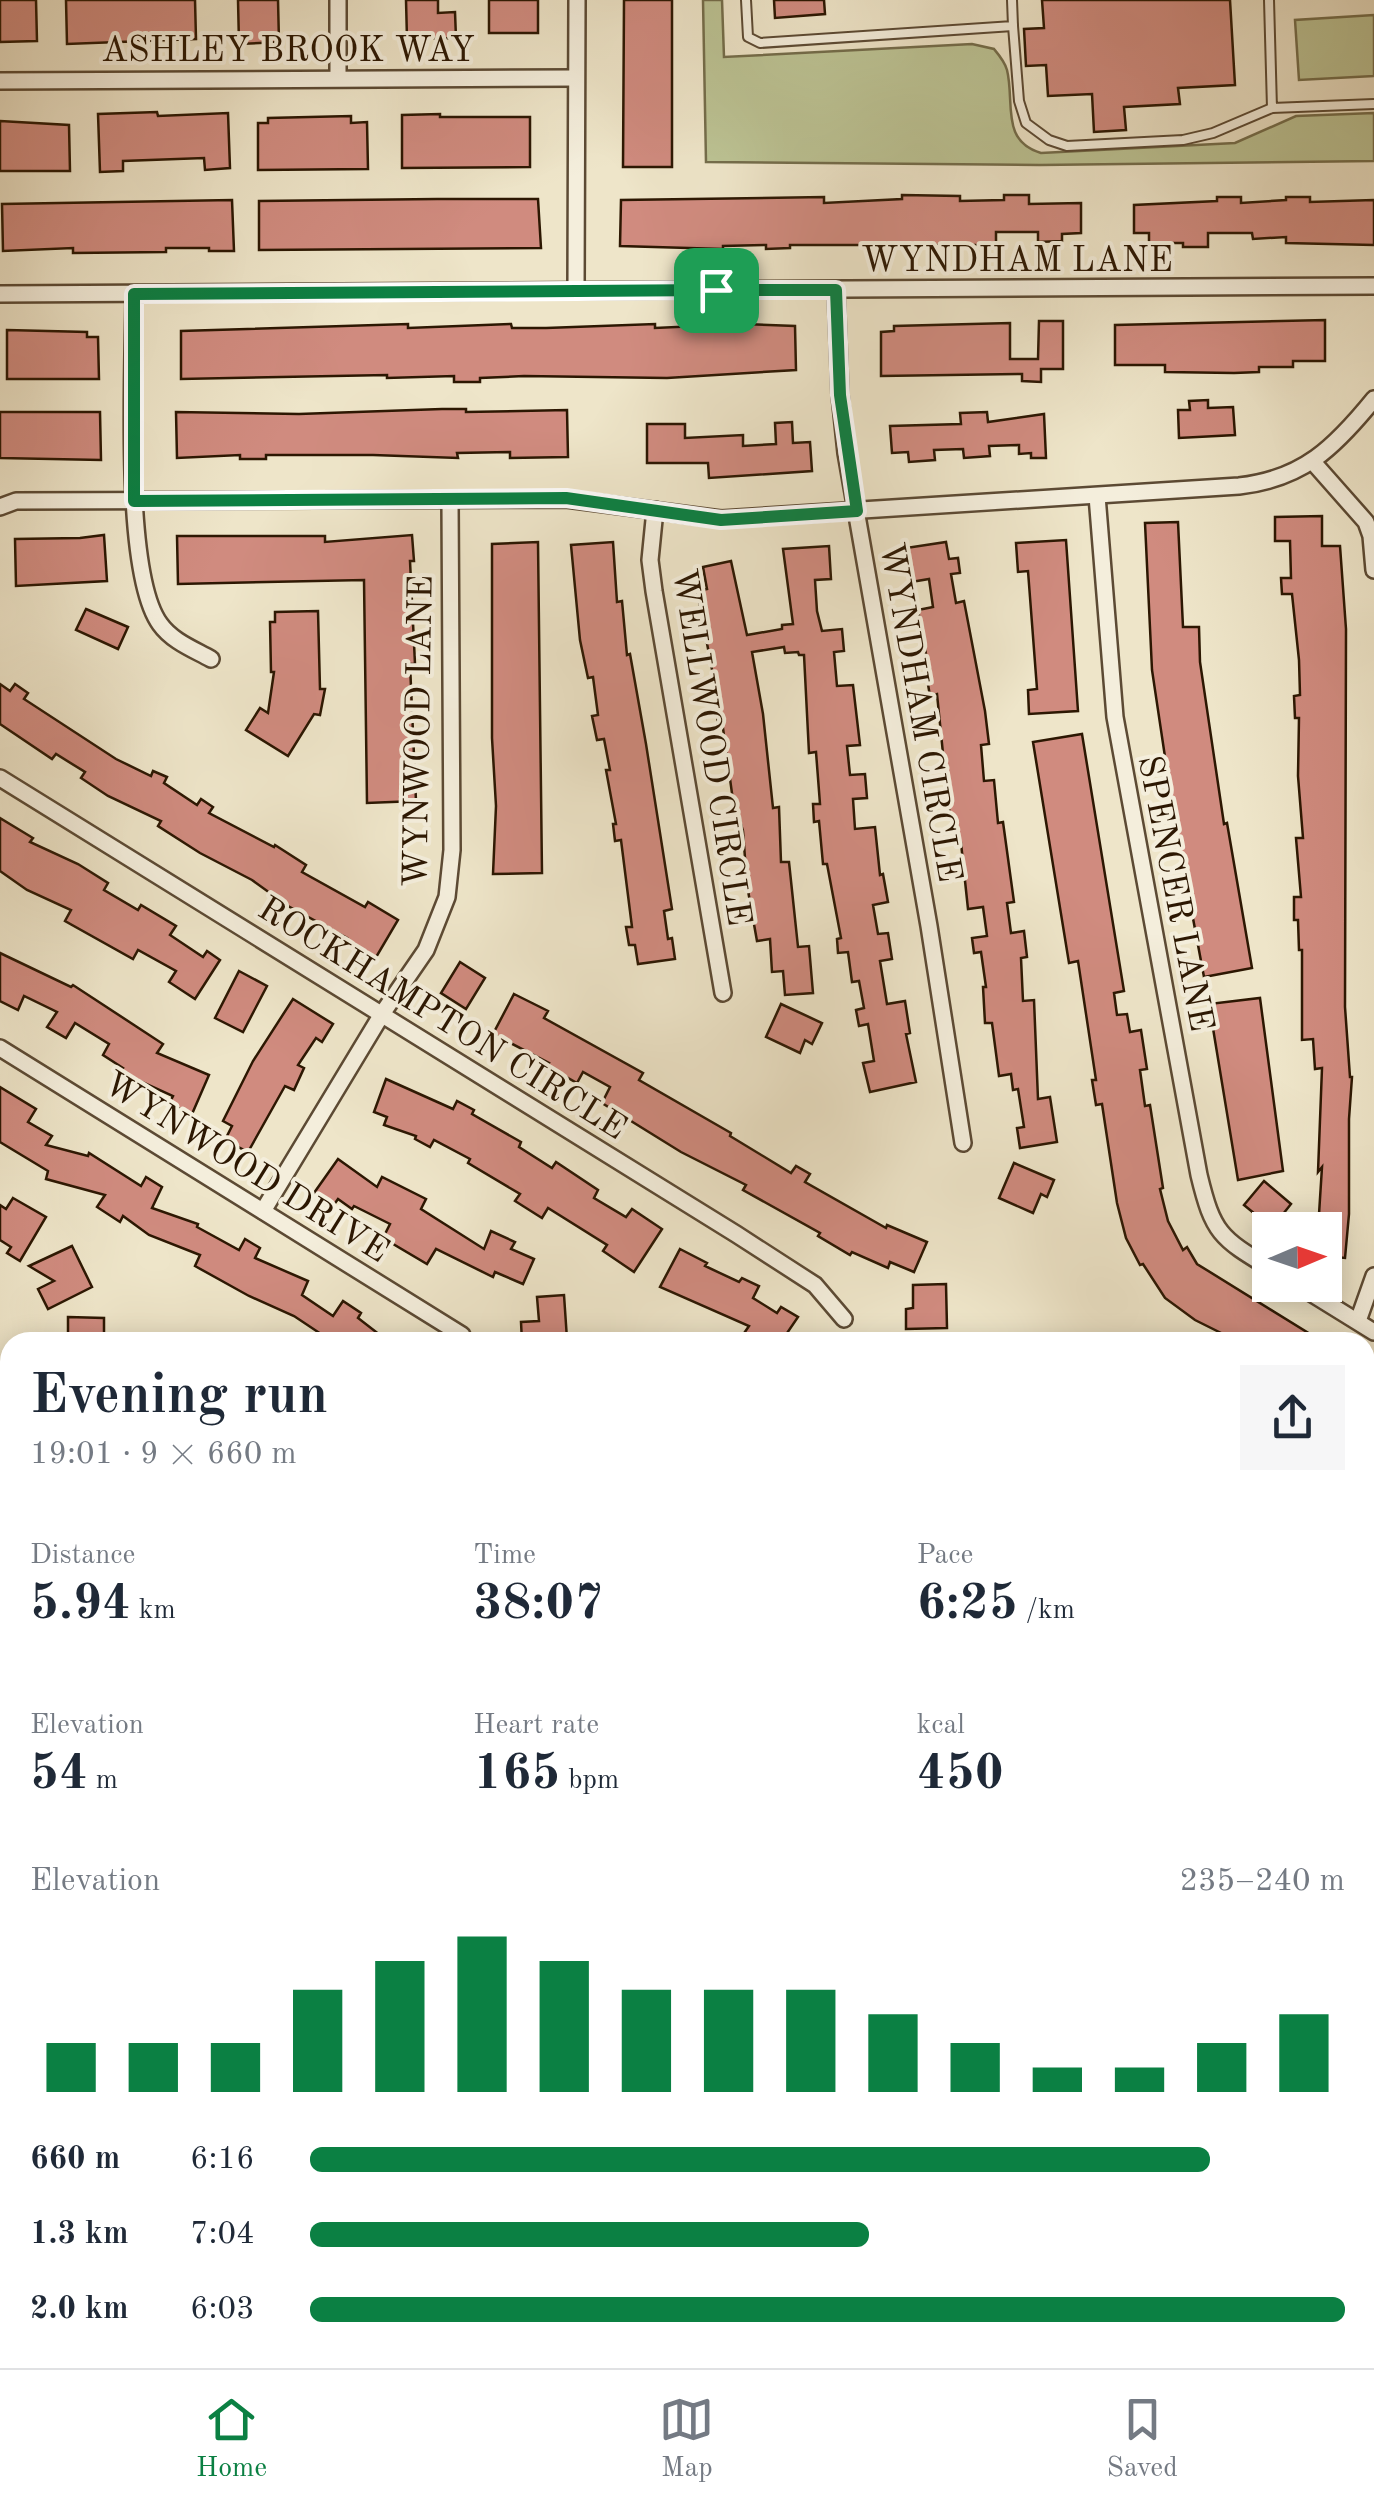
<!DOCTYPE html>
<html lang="en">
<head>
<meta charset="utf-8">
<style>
	:root { --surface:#fff; --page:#f6f6f7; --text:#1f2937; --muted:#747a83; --line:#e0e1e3; --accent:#0b8043 }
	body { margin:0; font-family:"Old Standard TT",serif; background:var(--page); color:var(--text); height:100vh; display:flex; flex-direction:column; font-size:38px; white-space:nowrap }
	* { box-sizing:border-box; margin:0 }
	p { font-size:32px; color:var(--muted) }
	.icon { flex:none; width:55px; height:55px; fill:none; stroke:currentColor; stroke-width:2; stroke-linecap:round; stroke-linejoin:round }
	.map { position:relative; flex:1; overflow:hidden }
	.panel { position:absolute; left:0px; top:1332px; width:1375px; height:1038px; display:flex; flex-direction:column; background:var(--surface); border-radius:30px 30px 0 0; box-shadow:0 5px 25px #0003 }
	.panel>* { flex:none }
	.needle { width:65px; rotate:88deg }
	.controls { position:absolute; left:1252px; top:1212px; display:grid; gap:20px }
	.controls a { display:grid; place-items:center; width:90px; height:90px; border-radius:0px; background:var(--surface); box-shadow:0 5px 25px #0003; font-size:50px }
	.pin { position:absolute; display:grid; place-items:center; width:85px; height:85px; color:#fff; margin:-42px; border-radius:20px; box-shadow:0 5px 15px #0006 }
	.round { display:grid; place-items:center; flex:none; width:105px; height:105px; border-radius:0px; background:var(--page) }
	.overview { display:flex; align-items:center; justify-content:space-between; height:170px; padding:0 30px }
	h1 { font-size:55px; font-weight:700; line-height:75px }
	.stats { display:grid; grid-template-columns:repeat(3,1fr); gap:15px; height:170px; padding:10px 30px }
	.stats div { display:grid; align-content:center }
	.stats b { font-size:50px; font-weight:700 }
	.stats small { font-size:28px; font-weight:400 }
	.stats p { font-size:28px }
	.chart { height:280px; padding:20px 30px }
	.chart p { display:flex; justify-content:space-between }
	.chart svg { width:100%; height:180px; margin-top:10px; stroke:var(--accent); stroke-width:6 }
	ul { padding:0 30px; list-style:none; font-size:32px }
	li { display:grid; grid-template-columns:160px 120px 1fr; align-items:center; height:75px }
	li i { height:25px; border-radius:12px; background:var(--accent) }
	.menu { display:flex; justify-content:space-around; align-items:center; height:140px; border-top:2px solid var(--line); background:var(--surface); font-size:28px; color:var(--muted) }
	.menu a { display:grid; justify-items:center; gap:5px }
	.menu .active { color:var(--accent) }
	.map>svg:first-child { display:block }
	.green { fill:#bcc394; stroke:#746d4b; stroke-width:2.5 }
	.building { fill:#d08b7f; stroke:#2c1702; stroke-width:2.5 }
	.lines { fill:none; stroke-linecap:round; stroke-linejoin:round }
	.service-casing { stroke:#5c4a34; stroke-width:12 }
	.minor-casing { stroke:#5c4a34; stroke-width:20 }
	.tertiary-casing { stroke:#5c4a34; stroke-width:25 }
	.service { stroke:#f4eedc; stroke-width:8 }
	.minor { stroke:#f4eedc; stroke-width:15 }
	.tertiary { stroke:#f4eedc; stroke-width:20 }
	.route-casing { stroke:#fff; stroke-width:20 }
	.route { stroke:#0b8043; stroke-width:12 }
	.labels { text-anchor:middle; stroke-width:8; stroke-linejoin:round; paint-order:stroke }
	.street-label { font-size:35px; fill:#2c1702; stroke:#f4eedc }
</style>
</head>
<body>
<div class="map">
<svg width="1374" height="2368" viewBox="0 0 1374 2368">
	<rect width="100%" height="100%" fill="#eee5c9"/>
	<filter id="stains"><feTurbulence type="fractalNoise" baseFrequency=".002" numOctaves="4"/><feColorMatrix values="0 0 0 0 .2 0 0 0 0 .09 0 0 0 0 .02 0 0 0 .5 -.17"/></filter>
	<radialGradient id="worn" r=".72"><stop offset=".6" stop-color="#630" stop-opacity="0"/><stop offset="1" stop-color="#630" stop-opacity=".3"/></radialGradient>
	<g class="green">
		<path d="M703 0H722L724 57 972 44 994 49C999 55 1005 62 1007 70 1015 102 1000 141 1041 153L1235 143 1296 116 1374 113V161L1040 165 706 162Z"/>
		<path d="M1374 15V76L1299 80 1295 20Z"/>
	</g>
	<g class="building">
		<path d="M0 0H36L37 41 0 42Z"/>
		<path d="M66 0H195L196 39 67 44Z"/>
		<path d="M238 0H278L279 42 239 44Z"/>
		<path d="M406 0H438V13L455 12 456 38 407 39Z"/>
		<rect x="489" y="0" width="49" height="33"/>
		<path d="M624 0H672V167H623Z"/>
		<path d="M774 0H824L825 14 775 18Z"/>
		<path d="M1042 0H1230L1235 85 1178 88 1180 104 1124 107 1126 130 1094 132 1092 94 1048 96 1046 65 1026 66 1024 29 1044 28Z"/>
		<path d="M157 112 158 116 228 113 230 168 205 170 204 158 123 161V171L100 172 98 114Z"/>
		<path d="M440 114V117H530V167L402 168V115Z"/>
		<path d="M351 116V123L367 122 368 169 258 170V123H268V118Z"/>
		<path d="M0 121 69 125 70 171H0Z"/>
		<path d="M902 195 960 196V201L1004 200V195H1029V204L1081 203V233L1062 234V241L1038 242V232H996V245H790V248L766 249V245L723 246V249L620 246 621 200 824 197V203L902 199Z"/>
		<path d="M1217 197H1241V203L1286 200V197H1310V202L1374 200V245L1286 243V237L1253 239 1252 233H1208V247H1183V243H1149V233H1134V205L1217 201Z"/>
		<path d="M437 199H538L541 248 259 250V201Z"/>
		<path d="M232 200 234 251H209V248H166V252L73 253V248L3 251 2 204Z"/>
		<path d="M1325 320V361H1293V367H1259V372L1234 373 1165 372V365H1115V325Z"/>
		<path d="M1039 321H1063V369H1041V382L1022 381V374L881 376V332L894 331V326L1010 323V359H1038Z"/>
		<path d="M408 324V328L511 324 512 328H546L655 324V328L743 324 795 326 796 370 667 378 524 376 480 378V382H454V376L387 378V375L181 379V331Z"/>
		<path d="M7 330 87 332V337H98L99 379H7Z"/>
		<path d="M1208 400V408L1233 407 1235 435 1179 438 1178 410H1190L1189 401Z"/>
		<path d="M442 409H466V412L567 410 568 457 510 458V452L457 453 458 458 373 455H266V459H240V455L177 458 176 412 299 414Z"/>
		<path d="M0 412H100L101 460 0 458Z"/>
		<path d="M987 412 988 422 1044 414 1046 458H1031V453L1019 454V445L989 446 990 456 964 458 963 449 934 450 935 460 909 462 908 452 892 453 890 426 961 424 960 413Z"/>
		<path d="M792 422 793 443 810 442 812 471 709 478 708 463H647V424H685V438L743 435V446L776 444 775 423Z"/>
		<path d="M1322 516V546H1340L1346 629 1345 1007 1350 1077H1352L1349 1119V1214L1345 1258 1325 1256V1230H1318L1322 1167 1318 1172 1322 1068 1315 1069 1313 1039 1302 1040V950H1299L1298 920H1294V897H1301L1296 838H1303L1298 776 1299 718H1295L1294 696 1300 695 1299 660 1292 594H1282L1281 578H1291L1290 541H1275V517Z"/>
		<path d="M1178 522 1183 627H1199L1200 662 1224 824 1227 823 1252 968 1204 977 1174 817 1152 670 1145 523Z"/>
		<path d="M104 535 107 581 16 586 15 539 80 538Z"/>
		<path d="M412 535 414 561H410L415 664H410L416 801 367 803 364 580 178 584 177 536H325V542Z"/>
		<path d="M1066 540 1078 711 1029 714 1028 690 1037 689 1028 571 1018 572 1016 543Z"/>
		<path d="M538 542 542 873 493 874 496 806 492 738V544Z"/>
		<path d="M613 542 617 602 622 601 627 655 630 654 646 744 672 909 664 911 668 939 672 938 675 959 638 964 635 945H629L626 927H632L621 840 615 841 613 824H616L606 770H610L604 739 597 740 592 716 598 715 593 677 588 678 580 640 571 545Z"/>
		<path d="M946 542 949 559 958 558 960 573 951 574 956 603 964 601 985 711 989 744 981 745 984 781 994 780 998 823 1003 822 1014 902 1007 903 1011 933 1024 931 1027 957 1021 958 1023 1001 1034 1000 1038 1099 1050 1097 1057 1142 1020 1148 1017 1128 1024 1127 1018 1089 1013 1090 1011 1074 999 1076 992 1023H985L983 987H986L981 952 974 953 972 938 987 936 983 907 968 909 961 843H955L948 803 937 694 930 696 924 661 927 660 918 610 933 607 929 579 911 582 906 548Z"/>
		<path d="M829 546 831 579 815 580 817 611 822 631 842 629 844 651 834 652 837 686 853 685 860 745 847 746 850 775 865 774 867 798 853 799 855 829 875 827 880 875 883 874 888 902 873 905 878 934 888 933 892 959 880 961 887 1004 905 1001 910 1033 906 1034 916 1082 870 1092 863 1063 874 1061 868 1024 859 1026 856 1010 864 1008 859 981 852 982 848 952 838 953 837 939 841 938 827 864H823L819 821 814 822 813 804H820L816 752 809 753 804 655H799L798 652 785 653 784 647 752 652 763 714 773 808 779 807 781 862H789L798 947 809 946 813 993 785 995 783 971 772 972 770 939 757 941 747 885 743 831 738 814 735 815 722 721 718 722 714 701H718L697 591 707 589 703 567 731 561 747 635 782 629V625L793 624 783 549Z"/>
		<path d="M86 609 128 627 118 649 76 630Z"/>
		<path d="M318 611 320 689H325L320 715 314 714 288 756 246 730 260 708 268 713 274 672H271L270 622H275V612Z"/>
		<path d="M0 684 10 691 15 684 28 693 24 699 116 759 151 776 153 771 167 777 164 783 197 805 201 799 213 807 209 813 274 847 275 845 306 865 302 872 365 907 368 902 398 920 375 959 345 941 347 938 288 906 252 880 200 853 158 826 161 821 108 796 81 778 85 772 56 754 52 759 0 724Z"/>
		<path d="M1082 734 1124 991 1114 993 1117 1015 1127 1014 1130 1032 1141 1030 1147 1069 1140 1070 1145 1106 1150 1105 1163 1188 1160 1189 1168 1221 1183 1250 1187 1247 1197 1264 1323 1342H1226L1229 1337 1195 1320 1165 1298 1143 1264 1140 1265 1126 1238 1117 1203 1102 1104 1096 1105 1092 1080H1096L1078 961 1069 963 1033 742Z"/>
		<path d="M0 818 33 838 30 842 78 864 108 883 104 890 138 910 141 905 176 926 170 935 203 957 207 951 220 960 195 999 169 982 176 971 138 950 133 959 65 921 71 910 27 890 0 871Z"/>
		<path d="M0 953 71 987 73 985 163 1044 157 1053 209 1075 192 1114 169 1104 173 1096 140 1081 138 1084 120 1072 123 1068 103 1055 109 1044 75 1023 66 1038 47 1027 57 1012 24 996 18 1010 0 1001Z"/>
		<path d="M460 962 485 978 466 1009 441 993Z"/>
		<path d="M239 971 267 986 243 1032 215 1018Z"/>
		<path d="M514 994 548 1011 544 1018 643 1073 639 1080 731 1133 730 1136 791 1173 796 1166 810 1174 805 1182 886 1228 887 1225 927 1242 914 1272 890 1262 888 1268 852 1252 850 1255 818 1236 820 1233 743 1190 746 1185 681 1152 602 1103 610 1087 583 1072 577 1083 547 1066 549 1063 493 1034Z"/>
		<path d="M1260 998 1283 1171 1238 1180 1209 1004Z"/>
		<path d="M293 999 333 1024 322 1042 316 1038 298 1065 304 1068 294 1090 285 1086 248 1152 225 1140 232 1126 223 1121 253 1061Z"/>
		<path d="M781 1004 822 1023 812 1044 805 1040 800 1053 766 1037Z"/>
		<path d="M386 1079 453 1109 457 1101 474 1110 472 1114 521 1142 519 1147 552 1168 556 1162 598 1190 594 1198 626 1217 632 1209 662 1229 634 1272 603 1251 607 1245 548 1208 542 1218 515 1201 520 1194 468 1163 470 1159 434 1140 430 1147 415 1139 416 1136 384 1125 387 1117 374 1112Z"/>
		<path d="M0 1087 36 1109 28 1122 52 1136 46 1145 88 1156 89 1153 141 1186 146 1177 162 1187 152 1208 198 1224 197 1227 239 1250 245 1239 260 1248 255 1258 308 1281 302 1295 333 1316 343 1301 361 1313 358 1318 389 1342H333L294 1316 249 1296 195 1266 200 1255 149 1235 123 1216 120 1222 97 1207 105 1195 46 1179 48 1171 0 1142Z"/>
		<path d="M338 1159 377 1187 382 1177 426 1199 421 1209 484 1249 491 1231 515 1242 511 1249 534 1259 523 1284 495 1272 493 1277 436 1249 427 1264 383 1238 390 1224 354 1206 352 1209 338 1199 333 1206 314 1193Z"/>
		<path d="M1014 1163 1054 1180 1047 1197 1041 1194 1033 1213 999 1198Z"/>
		<path d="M1264 1181 1291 1204 1272 1228 1244 1205Z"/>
		<path d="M13 1198 46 1217 20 1261 7 1253 11 1247 0 1240V1205L6 1209Z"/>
		<path d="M72 1246 92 1287 48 1309 38 1289 54 1281 29 1266Z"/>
		<path d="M680 1249 707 1263 705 1266 739 1282 742 1278 759 1286 753 1298 777 1313 781 1307 798 1317 781 1342H738L749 1326 660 1287Z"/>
		<path d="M946 1284 947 1328 906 1329V1309L913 1308V1285Z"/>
		<path d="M564 1295 567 1339 522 1342 521 1322 539 1321 537 1297Z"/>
		<path d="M68 1317 104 1318V1342H68Z"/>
	</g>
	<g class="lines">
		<defs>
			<g id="service">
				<path d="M746 0 748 37 760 43 1013 26 1012 0"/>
				<path d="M1269 0 1272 108 1374 104"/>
				<path d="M1013 26 1019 101 1026 123 1049 140 1067 146 1183 140 1213 133 1272 108"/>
				<path d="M732 2360 738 2368"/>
				<path d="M1051 2360 1053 2368"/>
			</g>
			<g id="minor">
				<path d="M338 78V0"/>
				<path d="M0 81 576 78"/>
				<path d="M576 290 577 0"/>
				<path d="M836 290 840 395 846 453 929 926 963 1143"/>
				<path d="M0 294 1374 286"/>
				<path d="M134 294C134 365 122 572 160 624 172 641 193 649 211 659"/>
				<path d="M1313 462 1366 522 1371 536 1374 570"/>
				<path d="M1097 496 1115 717 1199 1175C1213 1233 1220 1238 1270 1268"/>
				<path d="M0 507 16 501 566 499 721 519 1239 486C1303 479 1335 447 1374 399"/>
				<path d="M655 510 650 560 654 591 723 993"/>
				<path d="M0 778 736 1234 815 1285 844 1319"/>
				<path d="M0 1048 462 1335"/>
				<path d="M263 1211 382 1014 426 950 447 897 452 850 450 501"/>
				<path d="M1298 1285 1374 1332"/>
				<path d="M1358 1321 1374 1276"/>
				<path d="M0 1795 10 1799"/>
				<path d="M0 2129 10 2143"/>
				<path d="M0 2315 10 2314"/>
			</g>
			<g id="tertiary">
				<path d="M1365 2084 1374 2075"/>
				<path d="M1156 2368 1167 2360"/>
			</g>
		</defs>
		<use href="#service" class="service-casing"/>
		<use href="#minor" class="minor-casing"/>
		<use href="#tertiary" class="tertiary-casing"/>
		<use href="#service" class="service"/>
		<use href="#minor" class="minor"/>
		<use href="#tertiary" class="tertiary"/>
	</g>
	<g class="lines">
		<defs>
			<path id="route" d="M716 290H836L840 395 857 511 721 520 566 498 134 501V294Z"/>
		</defs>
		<use href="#route" class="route-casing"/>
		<use href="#route" class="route"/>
	</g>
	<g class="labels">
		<g class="street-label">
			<text x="288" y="61">ASHLEY BROOK WAY</text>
			<text x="1017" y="271">WYNDHAM LANE</text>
			<text transform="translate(922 712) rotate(80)" y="12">WYNDHAM CIRCLE</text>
			<text transform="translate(417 731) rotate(-89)" y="12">WYNWOOD LANE</text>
			<text transform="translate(713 747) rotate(81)" y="12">WELLWOOD CIRCLE</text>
			<text transform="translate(1177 893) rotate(79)" y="12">SPENCER LANE</text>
			<text transform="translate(443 1017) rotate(32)" y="12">ROCKHAMPTON CIRCLE</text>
			<text transform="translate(247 1166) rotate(32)" y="12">WYNWOOD DRIVE</text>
		</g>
	</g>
	<rect width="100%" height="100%" filter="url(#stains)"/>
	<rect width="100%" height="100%" fill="url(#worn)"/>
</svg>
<div class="controls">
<a><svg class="needle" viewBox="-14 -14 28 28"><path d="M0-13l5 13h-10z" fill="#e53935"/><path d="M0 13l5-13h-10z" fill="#747a83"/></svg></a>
</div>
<div class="pin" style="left:716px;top:290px;background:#1e9e55"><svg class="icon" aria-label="arrive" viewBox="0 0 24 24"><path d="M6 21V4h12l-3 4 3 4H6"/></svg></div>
<section class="panel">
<div class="overview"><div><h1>Evening run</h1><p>19:01 · 9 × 660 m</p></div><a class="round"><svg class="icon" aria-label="share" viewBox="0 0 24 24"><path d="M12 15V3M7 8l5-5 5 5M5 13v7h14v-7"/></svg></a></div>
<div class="stats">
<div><p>Distance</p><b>5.94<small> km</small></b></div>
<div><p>Time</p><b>38:07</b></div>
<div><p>Pace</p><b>6:25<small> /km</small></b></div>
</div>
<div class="stats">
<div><p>Elevation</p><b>54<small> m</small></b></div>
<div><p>Heart rate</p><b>165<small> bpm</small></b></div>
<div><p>kcal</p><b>450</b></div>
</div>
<div class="chart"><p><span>Elevation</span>235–240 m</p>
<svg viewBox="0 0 160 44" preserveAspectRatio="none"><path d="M5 44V32M15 44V32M25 44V32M35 44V19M45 44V12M55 44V6M65 44V12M75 44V19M85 44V19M95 44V19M105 44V25M115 44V32M125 44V38M135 44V38M145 44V32M155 44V25"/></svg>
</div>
<ul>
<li><b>660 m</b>6:16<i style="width:87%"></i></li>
<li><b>1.3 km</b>7:04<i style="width:54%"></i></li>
<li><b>2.0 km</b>6:03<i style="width:100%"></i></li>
</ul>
</section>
</div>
<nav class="menu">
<a class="active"><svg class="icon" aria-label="home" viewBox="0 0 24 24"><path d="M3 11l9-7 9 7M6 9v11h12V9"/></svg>Home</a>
<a><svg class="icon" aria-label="map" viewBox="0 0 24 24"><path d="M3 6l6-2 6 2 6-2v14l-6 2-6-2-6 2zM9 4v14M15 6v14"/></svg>Map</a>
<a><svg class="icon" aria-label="saved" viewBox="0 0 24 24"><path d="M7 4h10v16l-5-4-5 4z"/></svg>Saved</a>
</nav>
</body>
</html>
